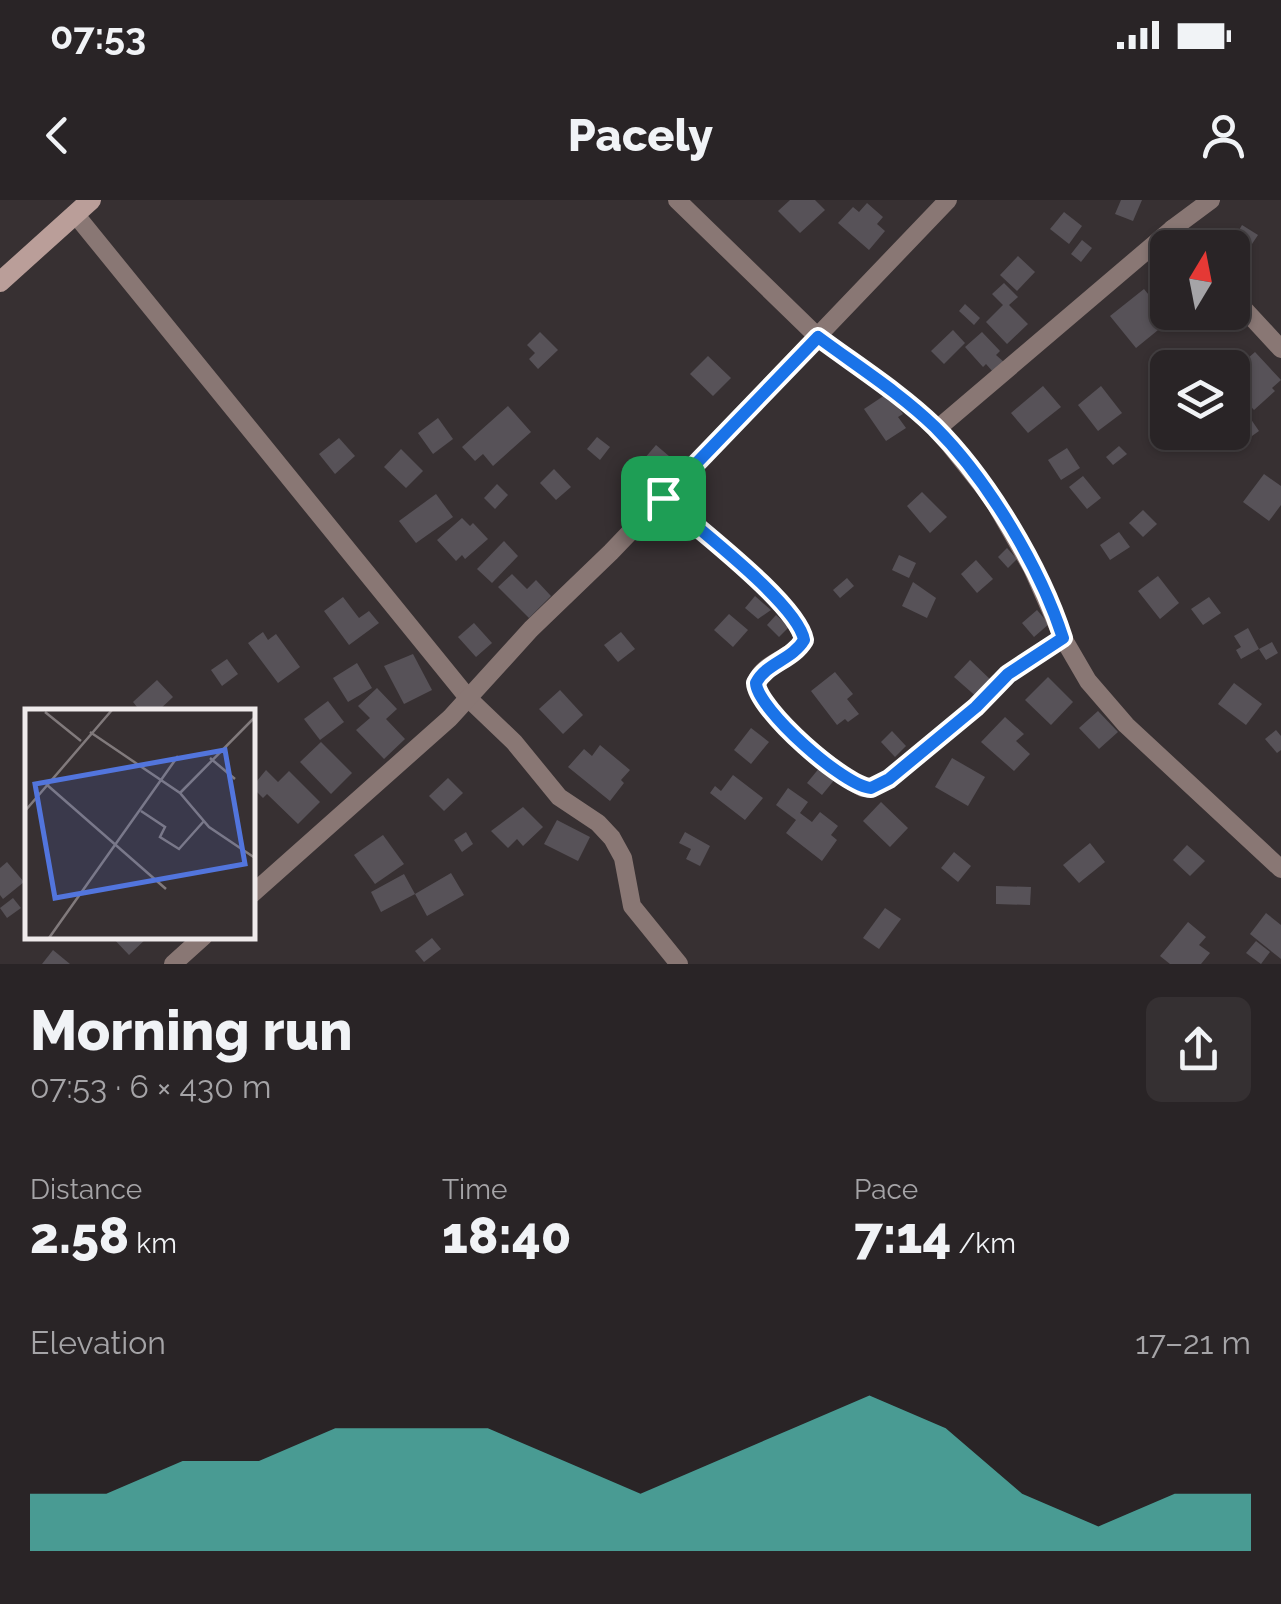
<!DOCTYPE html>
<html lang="en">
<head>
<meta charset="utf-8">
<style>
	:root { --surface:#292426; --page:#353032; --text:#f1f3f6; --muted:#a5a4a7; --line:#454143; --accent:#57cec2 }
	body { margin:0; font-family:Raleway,sans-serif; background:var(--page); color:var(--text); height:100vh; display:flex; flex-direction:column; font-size:38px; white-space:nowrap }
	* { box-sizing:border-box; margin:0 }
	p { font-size:32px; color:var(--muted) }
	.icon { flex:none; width:55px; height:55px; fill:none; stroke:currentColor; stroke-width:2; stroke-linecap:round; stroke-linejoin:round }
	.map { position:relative; height:764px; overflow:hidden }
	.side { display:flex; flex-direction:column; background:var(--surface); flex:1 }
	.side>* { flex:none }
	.needle { width:65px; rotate:10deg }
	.controls { position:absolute; left:1150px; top:30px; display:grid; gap:20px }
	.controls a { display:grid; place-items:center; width:100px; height:100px; border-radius:15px; background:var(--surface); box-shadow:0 2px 8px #0004,0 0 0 2px var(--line); font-size:50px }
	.pin { position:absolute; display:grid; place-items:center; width:85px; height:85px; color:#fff; margin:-42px; border-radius:20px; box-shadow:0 5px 15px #0006 }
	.round { display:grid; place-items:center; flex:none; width:105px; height:105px; border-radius:15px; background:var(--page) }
	.headline { display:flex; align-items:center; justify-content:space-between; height:170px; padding:0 30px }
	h1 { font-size:55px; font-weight:800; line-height:75px }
	.figures { display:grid; grid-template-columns:repeat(3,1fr); gap:15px; height:170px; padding:10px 30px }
	.figures div { display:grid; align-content:center }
	.figures b { font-size:50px; font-weight:800 }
	.figures small { font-size:28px; font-weight:400 }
	.figures p { font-size:28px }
	.chart { height:280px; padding:20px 30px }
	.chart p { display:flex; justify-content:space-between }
	.chart svg { width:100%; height:180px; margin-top:10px; fill:var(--accent); opacity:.7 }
	.status { display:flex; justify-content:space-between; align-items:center; height:70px; padding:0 50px; background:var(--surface); direction:ltr }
	.status svg { height:28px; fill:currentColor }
	header { display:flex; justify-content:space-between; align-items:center; height:130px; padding:0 30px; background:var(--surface); font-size:45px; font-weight:800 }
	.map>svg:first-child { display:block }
	.building { fill:#575258 }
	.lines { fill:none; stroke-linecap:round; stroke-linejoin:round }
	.street { stroke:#897774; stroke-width:18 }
	.secondary { stroke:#ba9e99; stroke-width:20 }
	.route-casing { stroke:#fff; stroke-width:20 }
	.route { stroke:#1a73e8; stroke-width:12 }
	.inset-road { fill:none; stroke:#817a7c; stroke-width:2.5 }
	.view { fill:#5275dd; fill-opacity:0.15; stroke:#5275dd; stroke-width:5 }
	.inset-edge { fill:none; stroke:#efeaeb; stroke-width:5 }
</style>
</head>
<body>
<div class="status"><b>07:53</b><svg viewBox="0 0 49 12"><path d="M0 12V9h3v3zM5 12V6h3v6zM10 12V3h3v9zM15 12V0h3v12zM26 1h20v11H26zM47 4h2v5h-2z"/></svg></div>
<header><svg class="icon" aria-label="back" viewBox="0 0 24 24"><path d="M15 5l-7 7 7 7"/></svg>Pacely<svg class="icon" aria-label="person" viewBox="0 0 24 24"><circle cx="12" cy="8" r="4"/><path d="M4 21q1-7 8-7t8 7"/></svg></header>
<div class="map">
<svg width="1281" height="764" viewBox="0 0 1281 764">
	<rect width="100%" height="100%" fill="#373032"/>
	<g class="building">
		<path d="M790 0H815L825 10 800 33 778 11Z"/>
		<path d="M1121 0H1142L1133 21 1115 14Z"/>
		<path d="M867 3 883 17 877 24 885 31 869 50 838 23 853 7 859 12Z"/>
		<path d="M1064 12 1082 26 1069 44 1050 29Z"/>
		<path d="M1242 25 1258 35 1250 47 1235 37Z"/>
		<path d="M1082 40 1092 48 1081 62 1071 54Z"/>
		<path d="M1018 56 1035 72 1017 91 1000 75Z"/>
		<path d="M1168 60V95L1150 80Z"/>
		<path d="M1004 83 1018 97 1009 105 1028 124 1007 144 986 122 1003 105 992 94Z"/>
		<path d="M1144 89 1157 105 1150 111 1163 126 1136 148 1110 116Z"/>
		<path d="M965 104 980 118 974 125 959 111Z"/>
		<path d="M953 130 965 143 944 164 931 151Z"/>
		<path d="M540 132 558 150 538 169 529 159 535 153 527 145Z"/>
		<path d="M982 132 1000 151 996 155 1005 163 994 173 986 164 983 167 965 147Z"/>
		<path d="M1255 152 1281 180 1272 188 1275 191 1254 210 1232 186V172Z"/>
		<path d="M1171 153 1174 158 1181 154 1187 163 1178 168H1168V199L1148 167Z"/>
		<path d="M708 156 731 178 713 196 690 174Z"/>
		<path d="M1043 186 1061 207 1028 233 1011 213Z"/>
		<path d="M1101 186 1122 213 1098 231 1078 205Z"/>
		<path d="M888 193 903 214 898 217 906 228 886 241 864 209Z"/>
		<path d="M508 206 531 232 493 266 483 254 475 261 462 247Z"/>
		<path d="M1248 215 1259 231 1245 241 1234 224Z"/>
		<path d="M438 218 453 239 433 254 418 233Z"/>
		<path d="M597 237 610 247 600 260 587 249Z"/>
		<path d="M339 238 355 256 335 274 319 254Z"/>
		<path d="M656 245 676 262 646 297 626 280Z"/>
		<path d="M1119 246 1127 254 1113 265 1106 257Z"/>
		<path d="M1067 248 1080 268 1061 280 1048 260Z"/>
		<path d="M401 249 423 271 406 288 384 267Z"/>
		<path d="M554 269 571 287 556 300 540 283Z"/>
		<path d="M1264 274 1281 286V305L1269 321 1243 302Z"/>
		<path d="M1083 276 1101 298 1087 309 1069 287Z"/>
		<path d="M497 284 508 295 495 309 484 298Z"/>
		<path d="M922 292 947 317 930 333 907 306Z"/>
		<path d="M436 294 453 317 416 343 399 321Z"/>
		<path d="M1143 310 1157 324 1143 337 1129 323Z"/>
		<path d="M462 318 470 326 473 323 488 339 465 359 462 355 456 361 437 340Z"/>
		<path d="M1119 332 1130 347 1110 360 1100 345Z"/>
		<path d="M504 341 518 356 492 383 477 369Z"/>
		<path d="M1007 348 1017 359 1008 368 998 357Z"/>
		<path d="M899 355 916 363 909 378 892 370Z"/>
		<path d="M976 360 993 379 977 393 961 374Z"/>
		<path d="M512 374 527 389 536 380 551 396 529 418 498 387Z"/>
		<path d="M1158 376 1179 403 1160 419 1138 391Z"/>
		<path d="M847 378 854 386 840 398 833 390Z"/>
		<path d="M913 382 936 398 927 418 902 406Z"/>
		<path d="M755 396 771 410 758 419 745 408Z"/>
		<path d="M343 397 359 418 369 411 379 423 349 445 324 411Z"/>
		<path d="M1209 397 1221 413 1203 425 1191 409Z"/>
		<path d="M1037 410 1049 424 1034 437 1022 423Z"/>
		<path d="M729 414 748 430 733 447 714 430Z"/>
		<path d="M776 415 789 427 779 437 767 425Z"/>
		<path d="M474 423 492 443 476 457 458 437Z"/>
		<path d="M1248 428 1259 449 1272 442 1278 453 1266 460 1259 449 1241 459 1236 450 1241 447 1234 436Z"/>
		<path d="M263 432 268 440 276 434 300 467 278 483 248 443Z"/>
		<path d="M621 432 635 449 618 462 604 445Z"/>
		<path d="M413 454 432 490 404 504 384 466Z"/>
		<path d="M227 459 238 474 222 486 211 470Z"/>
		<path d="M970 460 994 483 979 499 954 477Z"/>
		<path d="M357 463 372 488 348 502 333 478Z"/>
		<path d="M835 472 853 494 847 499 859 514 848 522 845 519 837 525 811 491Z"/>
		<path d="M1048 477 1073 502 1051 525 1025 500Z"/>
		<path d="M157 480 173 497 157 512H141L133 502Z"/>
		<path d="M1234 483 1262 504 1246 525 1218 504Z"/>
		<path d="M377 488 397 509 386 519 405 539 384 559 356 530 370 518 358 506Z"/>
		<path d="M560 490 583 515 563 534 539 509Z"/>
		<path d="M328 501 344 522 320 540 304 519Z"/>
		<path d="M1098 511 1118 532 1099 549 1079 528Z"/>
		<path d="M1005 517 1024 534 1016 541 1030 554 1014 571 981 542Z"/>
		<path d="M751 528 769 542 751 564 734 550Z"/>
		<path d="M1276 530 1281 536V550L1277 553 1265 539Z"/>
		<path d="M892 531 906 546 895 557 881 542Z"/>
		<path d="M321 542 352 573 331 594 300 562Z"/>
		<path d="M600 545 630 570 621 580 624 583 610 601 568 567 584 549 592 556Z"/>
		<path d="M952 558 985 577 968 606 935 587Z"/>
		<path d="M825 561 840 573 822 595 807 583Z"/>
		<path d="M266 570 278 582 289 571 320 602 298 624 267 594 263 598 252 587Z"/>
		<path d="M733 575 763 598 745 620 710 593 715 586 721 591Z"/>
		<path d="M448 578 463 593 444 611 429 596Z"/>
		<path d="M788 588 808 602 800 613 812 622 820 612 838 626 831 635 837 640 822 661 786 633 796 620 776 605Z"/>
		<path d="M881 602 908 628 890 647 863 621Z"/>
		<path d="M523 607 543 627 523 646 517 639 508 648 491 631Z"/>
		<path d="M557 620 590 637 578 661 544 644Z"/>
		<path d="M466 632 473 644 462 652 454 640Z"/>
		<path d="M685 632 710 646 700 666 686 659 691 649 679 643Z"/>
		<path d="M383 635 404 664 375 684 354 655Z"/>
		<path d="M1090 643 1105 662 1079 683 1063 665Z"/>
		<path d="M1187 645 1205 661 1190 676 1173 660Z"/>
		<path d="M954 652 971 666 958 682 941 668Z"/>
		<path d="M7 662 24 682 3 699 0 695V668Z"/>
		<path d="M451 673 464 695 427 716 415 694 381 712 371 692 404 674 415 694Z"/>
		<path d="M996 686 1031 687 1030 705 996 704Z"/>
		<path d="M13 698 21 708 7 718 0 708Z"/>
		<path d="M885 708 901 719 879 749 863 738Z"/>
		<path d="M1266 713 1281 725V759L1250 734Z"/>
		<path d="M1188 722 1206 737 1199 745 1210 753 1201 764H1170L1160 756Z"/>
		<path d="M111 736H149L129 755Z"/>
		<path d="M432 738 441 749 424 762 415 751Z"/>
		<path d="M1256 741 1270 752 1261 764 1246 753Z"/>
		<path d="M53 750 70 764H42Z"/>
	</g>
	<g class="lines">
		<g class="street">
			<path d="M677 0 818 137 908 203 937 229 992 298 1032 368 1063 438 1088 481 1126 525 1281 669"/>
			<path d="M75 14 469 499 514 542 559 597 598 623 612 638 623 658 632 706 679 764"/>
			<path d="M1172 29 1189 48"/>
			<path d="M1232 96 1281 149"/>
			<path d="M937 229 1172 29 1211 0"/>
			<path d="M663 298C694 326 798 404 804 441 794 457 764 462 757 480 748 505 841 577 863 588H871L889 579 976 507 1008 474 1063 438"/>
			<path d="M252 694 450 518 531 429 611 352 948 0"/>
			<path d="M173 764 204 736"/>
		</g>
		<path class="secondary" d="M0 82 91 0"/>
	</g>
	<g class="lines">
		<defs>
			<path id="route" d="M818 137C857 166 900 193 935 227 988 280 1040 367 1063 438L1008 474 976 507 889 579 871 588C845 587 757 509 756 483 766 463 792 460 804 440 798 404 694 326 663 298Z"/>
		</defs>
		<use href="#route" class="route-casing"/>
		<use href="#route" class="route"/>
	</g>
	<g transform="translate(25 509)">
		<rect width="230" height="230" fill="#373032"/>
		<path class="inset-road" d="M20 3 56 32M65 23 155 84 184 118 230 149M185 49 210 70M21 75 141 180M155 84 230 8M0 102 87 1M116 102 140 118 135 128 154 140 179 112M24 229 153 47"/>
		<path class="view" d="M200 41 220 155 30 189 10 75Z"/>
		<rect width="230" height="230" class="inset-edge"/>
	</g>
</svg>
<div class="controls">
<a><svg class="needle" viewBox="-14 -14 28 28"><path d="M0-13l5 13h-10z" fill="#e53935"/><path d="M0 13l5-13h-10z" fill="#a5a4a7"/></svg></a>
<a><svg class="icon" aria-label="layers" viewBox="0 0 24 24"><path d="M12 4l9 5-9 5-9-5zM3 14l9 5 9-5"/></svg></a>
</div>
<div class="pin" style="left:663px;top:298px;background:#1e9e55"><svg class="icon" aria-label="arrive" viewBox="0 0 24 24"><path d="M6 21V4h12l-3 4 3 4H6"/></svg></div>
</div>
<section class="side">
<div class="headline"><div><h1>Morning run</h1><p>07:53 · 6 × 430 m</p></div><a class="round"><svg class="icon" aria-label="share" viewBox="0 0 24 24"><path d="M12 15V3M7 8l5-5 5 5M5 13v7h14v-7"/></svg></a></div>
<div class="figures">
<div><p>Distance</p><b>2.58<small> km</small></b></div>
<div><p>Time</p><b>18:40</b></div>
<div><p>Pace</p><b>7:14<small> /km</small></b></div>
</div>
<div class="chart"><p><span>Elevation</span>17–21 m</p>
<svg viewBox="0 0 160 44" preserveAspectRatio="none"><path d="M0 44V30L10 30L20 22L30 22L40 14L50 14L60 14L70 22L80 30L90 22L100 14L110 6L120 14L130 30L140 38L150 30L160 30V44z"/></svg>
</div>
</section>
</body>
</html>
